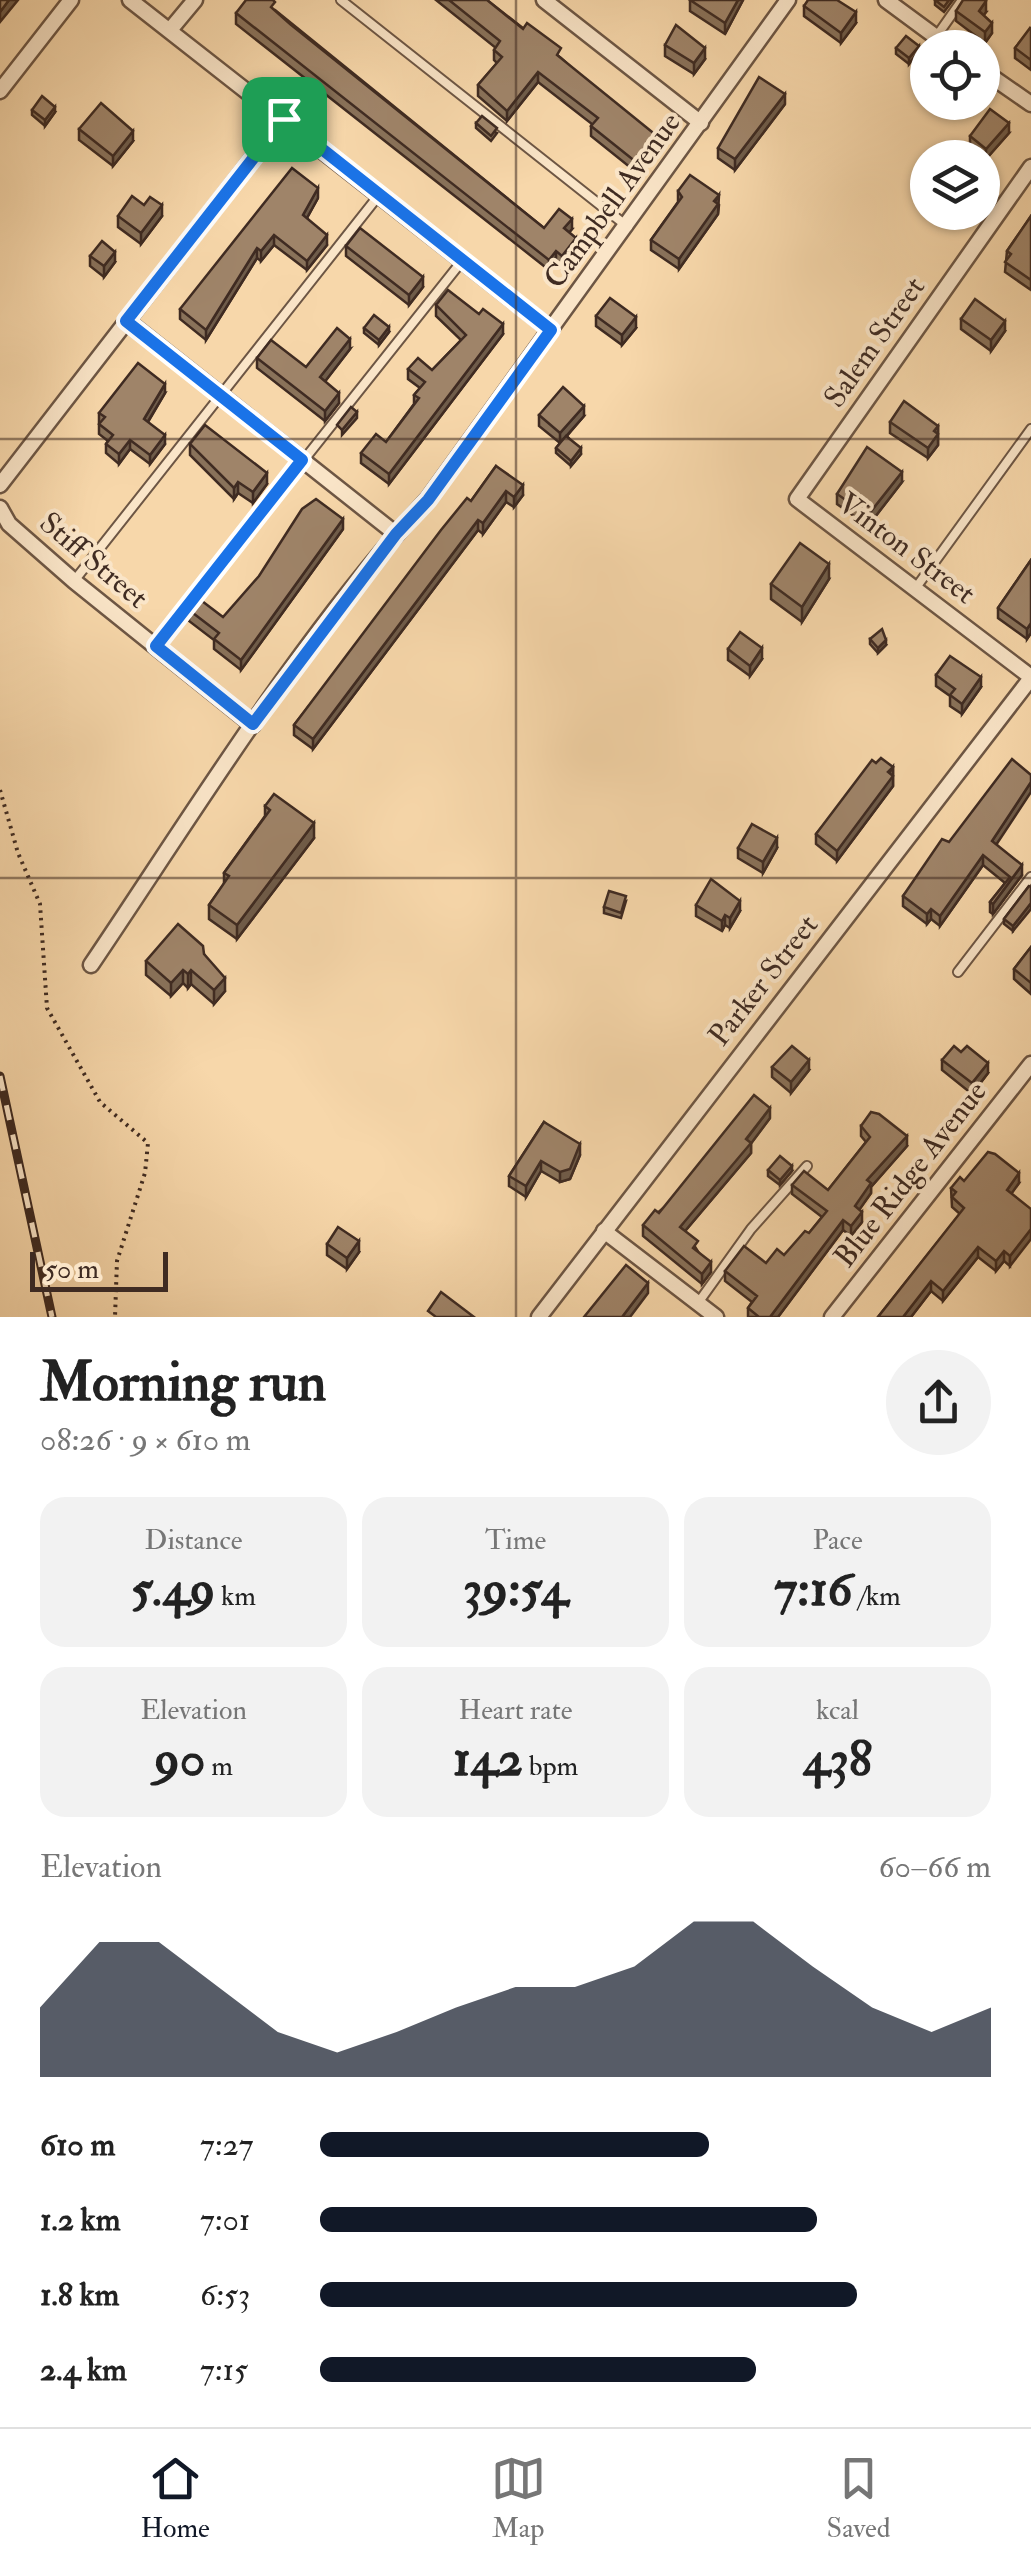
<!DOCTYPE html>
<html lang="en">
<head>
<meta charset="utf-8">
<style>
	:root { --surface:#fff; --page:#f2f2f2; --text:#222; --muted:#767676; --line:#e0e0e0; --accent:#111827 }
	body { margin:0; font-family:"IM FELL Double Pica",serif; background:var(--page); color:var(--text); height:100vh; display:flex; flex-direction:column; font-size:38px; white-space:nowrap }
	* { box-sizing:border-box; margin:0 }
	p { font-size:32px; color:var(--muted) }
	.icon { flex:none; width:55px; height:55px; fill:none; stroke:currentColor; stroke-width:2; stroke-linecap:round; stroke-linejoin:round }
	.map { position:relative; height:1317px; overflow:hidden }
	.side { display:flex; flex-direction:column; background:var(--surface); flex:1 }
	.side>* { flex:none }
	.fabs { position:absolute; left:910px; top:30px; display:grid; gap:20px }
	.fabs a { display:grid; place-items:center; width:90px; height:90px; border-radius:50%; background:var(--surface); box-shadow:0 2px 8px #0004; font-size:50px }
	.scale { position:absolute; left:30px; bottom:25px; width:138px; box-sizing:border-box; padding-left:10px; border:5px solid #3f2b22; border-top:0; font-size:28px; line-height:35px; white-space:nowrap; color:#3f2b22; -webkit-text-stroke:8px #fae5c8; paint-order:stroke }
	.pin { position:absolute; display:grid; place-items:center; width:85px; height:85px; color:#fff; margin:-42px; border-radius:20px; box-shadow:0 5px 15px #0006 }
	.round { display:grid; place-items:center; flex:none; width:105px; height:105px; border-radius:52px; background:var(--page) }
	.headline { display:flex; align-items:center; justify-content:space-between; height:170px; padding:0 40px }
	h1 { font-size:55px; font-weight:800; line-height:75px }
	.metrics { display:grid; grid-template-columns:repeat(3,1fr); gap:15px; height:170px; padding:10px 40px }
	.metrics div { display:grid; align-content:center; border-radius:25px; background:var(--page); text-align:center }
	.metrics b { font-size:50px; font-weight:800 }
	.metrics small { font-size:28px; font-weight:400 }
	.metrics p { font-size:28px }
	.chart { height:280px; padding:20px 40px }
	.chart p { display:flex; justify-content:space-between }
	.chart svg { width:100%; height:180px; margin-top:10px; fill:var(--accent); opacity:.7 }
	ul { padding:0 40px; list-style:none; font-size:32px }
	li { display:grid; grid-template-columns:160px 120px 1fr; align-items:center; height:75px }
	li i { height:25px; border-radius:12px; background:var(--accent) }
	.menu { display:flex; justify-content:space-around; align-items:center; height:140px; border-top:2px solid var(--line); background:var(--surface); font-size:28px; color:var(--muted) }
	.menu a { display:grid; justify-items:center; gap:5px }
	.menu .current { color:var(--accent) }
	.map>svg:first-child { display:block }
	.lines { fill:none; stroke-linecap:round; stroke-linejoin:round }
	.service-casing { stroke:#6d5644; stroke-width:12 }
	.minor-casing { stroke:#6d5644; stroke-width:19 }
	.path { stroke:#3f2b22; stroke-width:4; stroke-dasharray:2.5 5; stroke-linecap:butt }
	.service { stroke:#fae5c8; stroke-width:8 }
	.minor { stroke:#fae5c8; stroke-width:14 }
	.rail-casing { stroke:#3f2b22; stroke-width:9 }
	.rail { stroke:#fae5c8; stroke-width:5; stroke-dasharray:15; stroke-linecap:butt }
	.wall { fill:#89725a; stroke:#3f2b22; stroke-width:2.5 }
	.shaded-wall { fill:#6f5c4a; stroke:#3f2b22; stroke-width:2.5 }
	.building { fill:#9f8469; stroke:#3f2b22; stroke-width:2.5 }
	.route-casing { stroke:#fff; stroke-width:20 }
	.route { stroke:#1a73e8; stroke-width:12 }
	.grid { fill:none; stroke:#3f2b22; stroke-width:2.5; stroke-opacity:0.55 }
	.labels { text-anchor:middle; stroke-width:8; stroke-linejoin:round; paint-order:stroke }
	.street-label { font-size:30px; fill:#3f2b22; stroke:#fae5c8 }
</style>
</head>
<body>
<div class="map">
<svg width="1031" height="1317" viewBox="0 0 1031 1317">
	<rect width="100%" height="100%" fill="#f7d7aa"/>
	<filter id="stains"><feTurbulence type="fractalNoise" baseFrequency=".002" numOctaves="4"/><feColorMatrix values="0 0 0 0 .2 0 0 0 0 .09 0 0 0 0 .02 0 0 0 .5 -.17"/></filter>
	<radialGradient id="worn" r=".72"><stop offset=".6" stop-color="#630" stop-opacity="0"/><stop offset="1" stop-color="#630" stop-opacity=".3"/></radialGradient>
	<g class="lines">
		<defs>
			<g id="service">
				<path d="M341 0 628 227"/>
				<path d="M936 37 962 0"/>
				<path d="M74 581 379 195"/>
				<path d="M915 589 1031 429"/>
				<path d="M156 646 462 261"/>
				<path d="M958 972 1031 877"/>
				<path d="M698 1303 751 1229 807 1166"/>
			</g>
			<g id="minor">
				<path d="M130 0 551 330"/>
				<path d="M544 0 701 123"/>
				<path d="M886 0 951 48"/>
				<path d="M170 30 195 0"/>
				<path d="M982 70 1031 104"/>
				<path d="M0 91 71 0"/>
				<path d="M1031 167 797 499 1031 677"/>
				<path d="M127 321 396 534"/>
				<path d="M0 485 283 119"/>
				<path d="M0 508 9 524 74 581 253 725"/>
				<path d="M91 965C195 811 302 635 428 499L788 0"/>
				<path d="M604 1231 716 1317"/>
				<path d="M539 1317 1031 678"/>
				<path d="M832 1317 1031 1064"/>
			</g>
		</defs>
		<use href="#service" class="service-casing"/>
		<use href="#minor" class="minor-casing"/>
		<path class="path" d="M0 790 18 853 40 904 47 1008 100 1102 148 1143 145 1173 117 1261 115 1317"/>
		<use href="#service" class="service"/>
		<use href="#minor" class="minor"/>
		<defs>
			<path id="rail" d="M0 1076 52 1317"/>
		</defs>
		<use href="#rail" class="rail-casing"/>
		<use href="#rail" class="rail"/>
	</g>
	<g class="wall">
		<path d="M436 0H487L561 58 657 146 636 172 591 136V126L592 124 538 82 507 121 478 96V85L497 63 494 60V50L496 48Z"/>
		<path d="M690 0H743L725 34 690 11Z"/>
		<path d="M935 0H953L944 12 935 5Z"/>
		<path d="M804 6 856 23 841 43 804 16Z"/>
		<path d="M275 10 544 228 572 229 569 232 576 249 562 266 556 262 549 270 236 24V13Z"/>
		<path d="M956 11 986 12 983 15 992 33 985 43 956 21Z"/>
		<path d="M1031 29V70L1015 58V48Z"/>
		<path d="M665 45 705 59 694 74 665 56Z"/>
		<path d="M896 48 919 51 909 64 896 54Z"/>
		<path d="M785 104 735 170 718 158V148Z"/>
		<path d="M32 110 55 112 45 126 32 115Z"/>
		<path d="M476 123 497 133 491 141 476 128Z"/>
		<path d="M79 129 133 141 113 166 79 140Z"/>
		<path d="M1009 133 986 159 970 147V136Z"/>
		<path d="M928 169V196L919 190V180Z"/>
		<path d="M678 191 719 205 718 214 679 269 651 250V240L678 202Z"/>
		<path d="M318 198 307 218 327 245 307 270 274 245 261 261 257 258 206 340 180 319V309Z"/>
		<path d="M144 205 162 216 141 244 118 227V216Z"/>
		<path d="M1031 216V290L1005 272 1007 251Z"/>
		<path d="M346 246 423 287 409 305 346 256Z"/>
		<path d="M90 256 115 262 104 277 90 266Z"/>
		<path d="M436 305 503 334 389 484 361 463V453L386 442 414 404V395L420 388 408 379V369L432 370 461 340 436 316Z"/>
		<path d="M596 316 636 328 622 345 596 326Z"/>
		<path d="M961 319 1005 331 991 351 961 329Z"/>
		<path d="M364 328 389 332 379 345 364 333Z"/>
		<path d="M350 349 325 381 339 403 325 421 257 368V358L306 367Z"/>
		<path d="M165 393 148 422 165 444 150 464 130 449 119 464 106 453V444L108 441 99 434V413Z"/>
		<path d="M539 415 584 416 567 436 581 454 571 466 556 453V448L560 443 539 426Z"/>
		<path d="M890 422 938 426V445L928 458 890 433Z"/>
		<path d="M190 444 267 484 253 503 238 493 234 499 190 455Z"/>
		<path d="M496 466 523 495 514 507 506 502 483 534 478 530 313 749 294 735V725L471 501Z"/>
		<path d="M902 482 868 526 837 504V494Z"/>
		<path d="M343 529 241 670 214 649V640L189 621V610L223 617Z"/>
		<path d="M1031 560V633L1027 639 998 618V608Z"/>
		<path d="M829 579 802 622 771 599V584Z"/>
		<path d="M870 639 886 645 878 653 870 644Z"/>
		<path d="M728 649 762 659 750 676 728 660Z"/>
		<path d="M936 675 981 687 962 714 950 706V696L936 686Z"/>
		<path d="M876 763 893 767V786L837 861 816 844V834Z"/>
		<path d="M265 806 314 838 237 939 209 919V905L224 884V873L265 816Z"/>
		<path d="M949 842 996 844 1022 875 993 914 990 912V902L1005 883 983 865 940 926 931 919 927 924 903 906V896Z"/>
		<path d="M738 848H777L763 873 738 858Z"/>
		<path d="M1029 886 1013 931 1004 924V919Z"/>
		<path d="M626 901 621 918 604 913V907Z"/>
		<path d="M696 905 740 911 730 928 725 925 722 931 696 916Z"/>
		<path d="M1031 947V994L1014 979V969Z"/>
		<path d="M204 954 225 991 214 1004 191 984 188 988 183 983 171 996 146 975V961Z"/>
		<path d="M942 1060 988 1073 972 1094 942 1070Z"/>
		<path d="M772 1067 809 1070 791 1093 772 1077Z"/>
		<path d="M770 1118 751 1143V1153L685 1231 711 1272 702 1284 643 1236V1225Z"/>
		<path d="M544 1122 580 1155 570 1179 560 1182 541 1171 526 1197 509 1186V1176Z"/>
		<path d="M861 1126 907 1146 871 1187V1193L859 1209 862 1222 851 1236 843 1230 778 1317H748V1308L752 1302 725 1281V1271L766 1263 784 1255 809 1233 822 1217 792 1194V1185L828 1190 866 1142 861 1136Z"/>
		<path d="M768 1170 792 1171 780 1185 768 1176Z"/>
		<path d="M964 1181 1019 1183 1011 1193 1010 1266 1004 1261 996 1271 978 1257 943 1301 931 1291 911 1317H878L960 1214 952 1207 951 1188Z"/>
		<path d="M327 1244 359 1252 347 1269 327 1255Z"/>
	</g>
	<g class="shaded-wall">
		<path d="M9 0H18L0 22V12Z"/>
		<path d="M738 0H743L725 34V23Z"/>
		<path d="M986 1V12L979 22V11Z"/>
		<path d="M856 12V23L841 43V33Z"/>
		<path d="M992 23V33L985 43V32Z"/>
		<path d="M919 46V51L909 64V58Z"/>
		<path d="M705 48V59L694 74V63Z"/>
		<path d="M538 72V82L507 121V111Z"/>
		<path d="M785 94V104L735 170V159Z"/>
		<path d="M55 107V112L45 126V120Z"/>
		<path d="M1009 123V133L986 159V149Z"/>
		<path d="M133 131V141L113 166V156Z"/>
		<path d="M657 136V146L636 172V162Z"/>
		<path d="M318 188V198L303 225V215Z"/>
		<path d="M719 195 718 214 679 269V259Z"/>
		<path d="M162 205V216L141 244V233Z"/>
		<path d="M572 219V229L564 239V228Z"/>
		<path d="M274 235V245L261 261V251Z"/>
		<path d="M327 235V245L307 270V261Z"/>
		<path d="M576 238V249L562 266V256Z"/>
		<path d="M257 248V258L206 340V330Z"/>
		<path d="M556 251V262L549 270V260Z"/>
		<path d="M115 252V262L104 277V266Z"/>
		<path d="M423 277V287L409 305V295Z"/>
		<path d="M636 317V328L622 345V335Z"/>
		<path d="M1005 321V331L991 351V340Z"/>
		<path d="M503 324V334L389 484V474Z"/>
		<path d="M389 327V332L379 345V340Z"/>
		<path d="M350 339V349L320 388V377Z"/>
		<path d="M165 384V393L144 428V419Z"/>
		<path d="M339 393V403L325 421V411Z"/>
		<path d="M584 406V416L560 443V433Z"/>
		<path d="M357 412V418L342 435V430Z"/>
		<path d="M938 426V445L928 458V448L934 431Z"/>
		<path d="M165 435V444L150 464V455Z"/>
		<path d="M130 440V449L119 464V454Z"/>
		<path d="M581 448V454L571 466V461Z"/>
		<path d="M902 472V482L868 526V515Z"/>
		<path d="M267 473V484L253 503V492Z"/>
		<path d="M238 482V493L234 499V488Z"/>
		<path d="M523 485V495L514 507V497Z"/>
		<path d="M506 491V502L483 534V523Z"/>
		<path d="M343 519V529L241 670V660Z"/>
		<path d="M478 520V530L313 749V739Z"/>
		<path d="M829 564V579L802 622V607Z"/>
		<path d="M1031 623V633L1027 639V629Z"/>
		<path d="M886 640V645L878 653V648Z"/>
		<path d="M762 648V659L750 676V666Z"/>
		<path d="M981 677V687L962 714V704Z"/>
		<path d="M893 767V786L837 861V851Z"/>
		<path d="M1031 782V792L992 851V841Z"/>
		<path d="M314 823V838L237 939V925Z"/>
		<path d="M777 838V848L763 873V862Z"/>
		<path d="M983 855V865L940 926V916Z"/>
		<path d="M1022 865V875L993 914V904Z"/>
		<path d="M740 901V911L730 928V918Z"/>
		<path d="M1031 903V909L1013 931V926Z"/>
		<path d="M931 909V919L927 924V914Z"/>
		<path d="M725 915V925L722 931V921Z"/>
		<path d="M183 970V983L171 996V983Z"/>
		<path d="M191 970V984L188 988V974Z"/>
		<path d="M225 978V991L214 1004V990Z"/>
		<path d="M809 1060V1070L791 1093V1082Z"/>
		<path d="M988 1063V1073L972 1094V1083Z"/>
		<path d="M770 1108V1118L750 1145 751 1143V1153L680 1237V1227Z"/>
		<path d="M907 1136V1146L871 1187V1193L855 1216V1206L867 1180Z"/>
		<path d="M580 1144V1155L570 1179 560 1182V1172Z"/>
		<path d="M541 1161V1171L526 1197V1186Z"/>
		<path d="M792 1166V1171L780 1185V1180Z"/>
		<path d="M1019 1173V1183L1007 1200V1190Z"/>
		<path d="M862 1212V1222L851 1236V1226Z"/>
		<path d="M843 1220V1230L778 1317H770Z"/>
		<path d="M1031 1229V1239L1010 1266V1256Z"/>
		<path d="M359 1241V1252L347 1269V1258Z"/>
		<path d="M978 1247V1257L943 1301V1291Z"/>
		<path d="M1004 1251V1261L996 1271V1261Z"/>
		<path d="M711 1262V1272L702 1284V1274Z"/>
		<path d="M931 1281V1291L911 1317H903Z"/>
		<path d="M648 1283V1293L630 1317H622Z"/>
	</g>
	<g class="building">
		<path d="M0 0H9L0 12Z"/>
		<path d="M246 0H273L275 2 271 7 290 24 544 228 559 209 572 219 564 228 576 238 562 256 556 251 549 260 236 13Z"/>
		<path d="M449 0H487L523 29 527 23 561 48 557 55 657 136 636 162 591 126 598 118 538 72 507 111 478 85 502 57 494 50 500 41Z"/>
		<path d="M690 0H738L725 23Z"/>
		<path d="M808 0H837L856 12 841 33 804 6Z"/>
		<path d="M935 0H949L944 7Z"/>
		<path d="M963 0H984L986 1 979 11 992 23 985 32 956 11Z"/>
		<path d="M676 25 705 48 694 63 665 45Z"/>
		<path d="M1030 28 1031 29V60L1015 48Z"/>
		<path d="M906 36 919 46 909 58 896 48Z"/>
		<path d="M759 77 785 94 735 159 718 148Z"/>
		<path d="M42 96 55 107 45 120 32 110Z"/>
		<path d="M101 103 133 131 113 156 79 129Z"/>
		<path d="M990 109 1009 123 986 149 970 136Z"/>
		<path d="M482 116 497 128 491 136 476 123Z"/>
		<path d="M292 168 318 188 303 215 327 235 307 261 274 235 261 251 257 248 206 330 180 309Z"/>
		<path d="M928 169V186L919 180Z"/>
		<path d="M690 175 719 195 714 201 718 204 679 259 651 240 682 197 678 191Z"/>
		<path d="M132 196 144 205 150 197 162 205 141 233 118 216Z"/>
		<path d="M1031 216V280L1005 262 1011 254 1007 251Z"/>
		<path d="M360 228 423 277 409 295 346 246Z"/>
		<path d="M102 241 115 252 104 266 90 256Z"/>
		<path d="M448 290 479 314 483 309 503 324 389 474 361 453 376 434 386 442 419 398 414 395 425 382 408 369 418 358 432 370 466 335 436 305Z"/>
		<path d="M610 298 636 317 622 335 596 316Z"/>
		<path d="M975 299 1005 321 991 340 961 319Z"/>
		<path d="M374 315 389 327 379 340 364 328Z"/>
		<path d="M337 328 350 339 320 377 339 393 325 411 257 358 271 340 306 367Z"/>
		<path d="M138 363 165 384 144 419 165 435 150 455 130 440 119 454 106 444 113 435 99 424 105 417 99 413Z"/>
		<path d="M563 387 584 406 560 433 539 415Z"/>
		<path d="M904 401 938 426 934 431 938 434 928 448 890 422Z"/>
		<path d="M351 407 357 412 342 430 337 425Z"/>
		<path d="M205 425 267 473 253 492 238 482 234 488 190 444Z"/>
		<path d="M566 436 581 448 571 461 556 448Z"/>
		<path d="M867 447 902 472 868 515 837 494Z"/>
		<path d="M496 466 523 485 514 497 506 491 483 523 478 520 313 739 294 725 441 530 467 498 471 501Z"/>
		<path d="M316 499 343 519 241 660 214 639 219 633 189 610 198 598 223 617 259 576 302 509Z"/>
		<path d="M800 543 829 564 802 607 771 584Z"/>
		<path d="M1031 560V623L1027 629 998 608Z"/>
		<path d="M882 629 886 640 878 648 870 639Z"/>
		<path d="M740 632 762 648 750 666 728 649Z"/>
		<path d="M950 656 981 677 962 704 950 695 955 689 936 675Z"/>
		<path d="M881 758 893 767 888 772 893 776 837 851 816 834 872 760 876 763Z"/>
		<path d="M1012 759 1031 775V782L992 841 1022 865 993 904 990 902 1010 877 983 855 940 916 931 909 927 914 903 896 942 839 949 842Z"/>
		<path d="M274 794 314 823 237 925 209 905 229 876 224 873 270 810 265 806Z"/>
		<path d="M752 824 777 838 763 862 738 848Z"/>
		<path d="M711 879 740 901 730 918 725 915 722 921 696 905Z"/>
		<path d="M1029 886 1031 887V903L1013 926 1004 919Z"/>
		<path d="M609 891 626 896 621 913 604 907Z"/>
		<path d="M178 924 203 946 204 954 225 978 214 990 191 970 188 974 183 970 171 983 146 961Z"/>
		<path d="M1031 947V983L1014 969Z"/>
		<path d="M792 1046 809 1060 791 1082 772 1067Z"/>
		<path d="M954 1046 961 1052 967 1046 988 1063 972 1083 942 1060Z"/>
		<path d="M754 1095 770 1108 746 1139 751 1143 680 1227 698 1241 693 1248 711 1262 702 1274 643 1225 655 1210 659 1213Z"/>
		<path d="M871 1112 879 1114 907 1136 867 1180 871 1183 855 1206 862 1212 851 1226 843 1220 770 1317H759L748 1308 757 1296 725 1271 744 1246 766 1263 777 1249 784 1255 805 1231 809 1233 827 1211 792 1185 804 1171 828 1190 870 1137 861 1126Z"/>
		<path d="M544 1122 580 1144 570 1169 560 1172 541 1161 526 1186 509 1176Z"/>
		<path d="M988 1152 995 1154 1019 1173 1007 1190 1031 1209V1229L1010 1256 1004 1251 996 1261 978 1247 943 1291 931 1281 903 1317H878L964 1208 952 1197 956 1192 951 1188 960 1177 964 1181Z"/>
		<path d="M780 1156 792 1166 780 1180 768 1170Z"/>
		<path d="M338 1227 359 1241 347 1258 327 1244Z"/>
		<path d="M626 1265 648 1283 622 1317H584Z"/>
		<path d="M441 1292 474 1317H436L428 1311Z"/>
	</g>
	<g class="lines">
		<defs>
			<path id="route" d="M284 119 551 330 428 500 396 534 253 724 156 646 302 460 126 321Z"/>
		</defs>
		<use href="#route" class="route-casing"/>
		<use href="#route" class="route"/>
	</g>
	<path class="grid" d="M516 0V1317M0 439H1031M0 878H1031"/>
	<g class="labels">
		<g class="street-label">
			<text transform="translate(612 200) rotate(-54)" y="10">Campbell Avenue</text>
			<text transform="translate(874 342) rotate(-55)" y="10">Salem Street</text>
			<text transform="translate(907 548) rotate(37)" y="10">Vinton Street</text>
			<text transform="translate(94 560) rotate(40)" y="10">Stiff Street</text>
			<text transform="translate(763 980) rotate(-52)" y="10">Parker Street</text>
			<text transform="translate(910 1174) rotate(-52)" y="10">Blue Ridge Avenue</text>
		</g>
	</g>
	<rect width="100%" height="100%" filter="url(#stains)"/>
	<rect width="100%" height="100%" fill="url(#worn)"/>
</svg>
<div class="fabs">
<a><svg class="icon" aria-label="locate" viewBox="0 0 24 24"><circle cx="12" cy="12" r="6"/><path d="M12 2v4M12 18v4M2 12h4M18 12h4"/></svg></a>
<a><svg class="icon" aria-label="layers" viewBox="0 0 24 24"><path d="M12 4l9 5-9 5-9-5zM3 14l9 5 9-5"/></svg></a>
</div>
<div class="scale">50 m</div>
<div class="pin" style="left:284px;top:119px;background:#1e9e55"><svg class="icon" aria-label="arrive" viewBox="0 0 24 24"><path d="M6 21V4h12l-3 4 3 4H6"/></svg></div>
</div>
<section class="side">
<div class="headline"><div><h1>Morning run</h1><p>08:26 · 9 × 610 m</p></div><a class="round"><svg class="icon" aria-label="share" viewBox="0 0 24 24"><path d="M12 15V3M7 8l5-5 5 5M5 13v7h14v-7"/></svg></a></div>
<div class="metrics">
<div><p>Distance</p><b>5.49<small> km</small></b></div>
<div><p>Time</p><b>39:54</b></div>
<div><p>Pace</p><b>7:16<small> /km</small></b></div>
</div>
<div class="metrics">
<div><p>Elevation</p><b>90<small> m</small></b></div>
<div><p>Heart rate</p><b>142<small> bpm</small></b></div>
<div><p>kcal</p><b>438</b></div>
</div>
<div class="chart"><p><span>Elevation</span>60–66 m</p>
<svg viewBox="0 0 160 44" preserveAspectRatio="none"><path d="M0 44V27L10 11L20 11L30 22L40 33L50 38L60 33L70 27L80 22L90 22L100 17L110 6L120 6L130 17L140 27L150 33L160 27V44z"/></svg>
</div>
<ul>
<li><b>610 m</b>7:27<i style="width:58%"></i></li>
<li><b>1.2 km</b>7:01<i style="width:74%"></i></li>
<li><b>1.8 km</b>6:53<i style="width:80%"></i></li>
<li><b>2.4 km</b>7:15<i style="width:65%"></i></li>
</ul>
</section>
<nav class="menu">
<a class="current"><svg class="icon" aria-label="home" viewBox="0 0 24 24"><path d="M3 11l9-7 9 7M6 9v11h12V9"/></svg>Home</a>
<a><svg class="icon" aria-label="map" viewBox="0 0 24 24"><path d="M3 6l6-2 6 2 6-2v14l-6 2-6-2-6 2zM9 4v14M15 6v14"/></svg>Map</a>
<a><svg class="icon" aria-label="saved" viewBox="0 0 24 24"><path d="M7 4h10v16l-5-4-5 4z"/></svg>Saved</a>
</nav>
</body>
</html>
